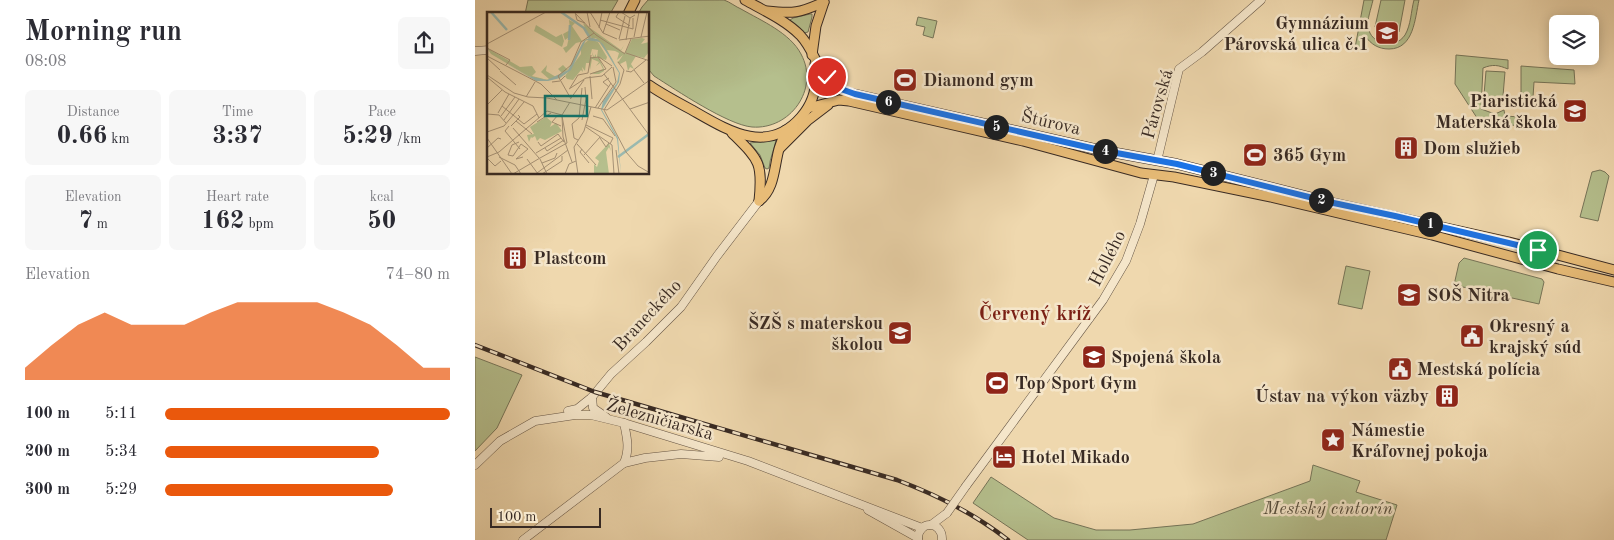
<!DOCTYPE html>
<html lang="en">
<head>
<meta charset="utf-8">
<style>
	:root { --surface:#fff; --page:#f7f7f7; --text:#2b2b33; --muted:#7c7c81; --accent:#ea580c }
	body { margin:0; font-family:"Old Standard TT",serif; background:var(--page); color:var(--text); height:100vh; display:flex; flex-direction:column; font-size:19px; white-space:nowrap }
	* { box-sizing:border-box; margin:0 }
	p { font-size:16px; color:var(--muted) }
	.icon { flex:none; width:28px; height:28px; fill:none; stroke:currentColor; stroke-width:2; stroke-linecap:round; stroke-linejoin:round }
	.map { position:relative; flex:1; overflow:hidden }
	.details { display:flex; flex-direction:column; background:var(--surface); width:475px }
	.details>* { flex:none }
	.fabs { position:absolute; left:1074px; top:15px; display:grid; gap:10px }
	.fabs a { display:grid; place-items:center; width:50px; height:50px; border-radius:8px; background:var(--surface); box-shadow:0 2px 12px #0003; font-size:25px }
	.scale { position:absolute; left:15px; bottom:12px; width:111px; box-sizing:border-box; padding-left:5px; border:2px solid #382a23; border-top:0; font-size:14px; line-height:18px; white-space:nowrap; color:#382a23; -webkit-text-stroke:4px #f5e6ca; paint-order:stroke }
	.pin { position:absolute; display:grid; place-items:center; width:42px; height:42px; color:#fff; margin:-21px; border:2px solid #fff; border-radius:50%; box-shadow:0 1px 5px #0007 }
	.km { position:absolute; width:25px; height:25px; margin:-12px; border-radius:50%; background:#222; color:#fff; font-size:14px; line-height:25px; text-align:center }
	.round { display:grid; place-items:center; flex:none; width:52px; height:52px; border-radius:8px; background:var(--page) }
	.overview { display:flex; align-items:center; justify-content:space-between; height:85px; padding:0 25px }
	h1 { font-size:28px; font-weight:800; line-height:38px }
	.stats { display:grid; grid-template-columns:repeat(3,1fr); gap:8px; height:85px; padding:5px 25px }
	.stats div { display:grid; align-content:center; border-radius:8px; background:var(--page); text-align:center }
	.stats b { font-size:25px; font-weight:800 }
	.stats small { font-size:14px; font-weight:400 }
	.stats p { font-size:14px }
	.chart { height:140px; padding:10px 25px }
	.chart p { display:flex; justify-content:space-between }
	.chart svg { width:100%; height:90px; margin-top:5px; fill:var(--accent); opacity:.7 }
	ul { padding:0 25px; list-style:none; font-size:16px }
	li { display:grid; grid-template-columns:80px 60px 1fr; align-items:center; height:38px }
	li i { height:12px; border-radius:6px; background:var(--accent) }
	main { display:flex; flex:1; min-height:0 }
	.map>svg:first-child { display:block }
	.green { fill:#b5bf8d; stroke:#767458 }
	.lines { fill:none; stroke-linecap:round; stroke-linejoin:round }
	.minor-casing { stroke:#665646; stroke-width:9 }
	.major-casing { stroke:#382a23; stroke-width:11 }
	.minor { stroke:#f5e6ca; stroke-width:8 }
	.major { stroke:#e8bc77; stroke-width:9 }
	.rail-casing { stroke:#382a23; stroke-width:4.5 }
	.rail { stroke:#f5e6ca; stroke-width:2.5; stroke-dasharray:8; stroke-linecap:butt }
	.minor-bridge-casing { stroke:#665646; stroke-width:9; stroke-linecap:butt }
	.minor-bridge { stroke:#f5e6ca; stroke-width:8 }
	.route-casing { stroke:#fff; stroke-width:10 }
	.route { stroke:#1a73e8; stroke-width:6 }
	.labels { text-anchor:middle; stroke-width:5; stroke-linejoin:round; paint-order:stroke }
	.poi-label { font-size:18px; font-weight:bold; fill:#382a23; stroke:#f5e6ca; text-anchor:start }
	.street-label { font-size:18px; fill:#382a23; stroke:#f5e6ca }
	.park-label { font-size:18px; font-style:italic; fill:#574f3e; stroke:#f5e6ca }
	.quarter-label { font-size:20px; font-weight:bold; fill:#7a1f14; stroke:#f5e6ca }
	.inset-river { fill:none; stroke:#9ab9af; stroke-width:2.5 }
	.inset-road { fill:none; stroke:#a69276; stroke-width:1 }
	.view { fill:#0f766e; fill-opacity:0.15; stroke:#0f766e; stroke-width:2.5 }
	.inset-edge { fill:none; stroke:#382a23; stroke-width:2.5 }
</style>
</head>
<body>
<main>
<section class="details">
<div class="overview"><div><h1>Morning run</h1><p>08:08</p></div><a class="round"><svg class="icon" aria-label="share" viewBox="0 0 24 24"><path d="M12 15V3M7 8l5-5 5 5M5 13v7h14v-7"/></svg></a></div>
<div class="stats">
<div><p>Distance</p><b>0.66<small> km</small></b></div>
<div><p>Time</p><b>3:37</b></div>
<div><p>Pace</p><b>5:29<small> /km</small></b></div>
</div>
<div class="stats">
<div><p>Elevation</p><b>7<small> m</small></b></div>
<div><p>Heart rate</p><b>162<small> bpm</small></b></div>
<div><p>kcal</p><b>50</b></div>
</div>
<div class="chart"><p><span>Elevation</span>74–80 m</p>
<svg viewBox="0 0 160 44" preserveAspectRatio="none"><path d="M0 44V38L10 27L20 17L30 11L40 17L50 17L60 17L70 11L80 6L90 6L100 6L110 6L120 11L130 17L140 27L150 38L160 38V44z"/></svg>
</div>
<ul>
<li><b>100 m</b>5:11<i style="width:100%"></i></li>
<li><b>200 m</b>5:34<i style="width:75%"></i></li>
<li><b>300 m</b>5:29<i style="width:80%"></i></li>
</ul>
</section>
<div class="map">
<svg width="1139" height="540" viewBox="0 0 1139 540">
	<rect width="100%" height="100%" fill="#efd8ae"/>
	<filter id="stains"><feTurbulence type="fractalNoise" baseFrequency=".004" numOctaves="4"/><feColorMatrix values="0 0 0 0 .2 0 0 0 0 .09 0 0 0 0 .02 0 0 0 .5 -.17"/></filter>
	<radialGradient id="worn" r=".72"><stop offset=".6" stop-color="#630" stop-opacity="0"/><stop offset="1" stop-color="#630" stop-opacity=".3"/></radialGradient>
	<g class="green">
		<path d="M53 0H143L135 14H50Z"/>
		<path d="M173 0C192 0 211 0 230 0 236 0 244 0 249 0 255 2 261 7 266 9 287 21 315 33 326 54 345 89 315 130 277 127 253 125 201 90 179 76L174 70V14H163L167 7Z"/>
		<path d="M889 0H898C896 9 892 19 893 27 896 45 920 50 930 35 936 25 936 11 939 0H944C940 18 939 49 914 49 903 49 896 44 890 36L888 49 880 48Z"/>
		<path d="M906 0H930L924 32 900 27Z"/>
		<path d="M335 14H337V17L333 32 329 33 315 20 318 18Z"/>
		<path d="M443 17 462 21 458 38 448 35 450 27 441 25Z"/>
		<path d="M981 55 1033 60V69C1023 65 1018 64 1008 68L1006 109 1020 114 1029 110 1030 116 1045 117V126L1004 121 980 84Z"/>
		<path d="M1046 66 1099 70 1100 84 1059 82 1058 97 1048 96 1046 92Z"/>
		<path d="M1011 71 1030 72 1027 108 1008 107Z"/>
		<path d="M299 140H301C299 150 295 158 294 168L292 169 290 168 285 155 275 143Z"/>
		<path d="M1125 170 1130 172 1134 176 1123 221 1105 217 1117 172Z"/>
		<path d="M989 258 1067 279 1069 282 1064 304 979 285 984 263Z"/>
		<path d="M871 266 895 271 887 309 863 304Z"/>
		<path d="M0 357 47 375 22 428 0 451Z"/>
		<path d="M838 465 885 481 881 492 922 505 911 540H553L498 503 516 477 579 518 621 530H655L718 524 835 481Z"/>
	</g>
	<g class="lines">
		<defs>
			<g id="minor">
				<path d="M0 51 14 50"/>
				<path d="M682 161 704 69 727 52 786 0"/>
				<path d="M117 397 118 408 131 417"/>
				<path d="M93 411 102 409 117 397 136 374 171 342 206 307 242 256 284 201"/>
				<path d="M149 423C152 438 155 449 149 463"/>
				<path d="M0 465 25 441 60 421 100 415H116L149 423 273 461 447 528"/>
				<path d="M491 486 628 300 651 261 665 224 679 175"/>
				<path d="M393 510 443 538"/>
				<path d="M456 525 472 513"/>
				<path d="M48 540 149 463 170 458 206 454 244 457"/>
				<path d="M443 540C442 520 468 520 467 540"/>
			</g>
			<g id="major">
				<path d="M270 0C288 10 310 20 325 35 343 54 342 79 370 92L625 150 702 164 854 202 1034 242 1139 270"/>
				<path d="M292 11C318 14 325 13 349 2"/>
				<path d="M153 14 160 0"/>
				<path d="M337 55 341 26 349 2"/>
				<path d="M174 85C187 94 202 102 217 110 252 130 292 156 326 117 340 101 343 83 340 64"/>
				<path d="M333 108 364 100 374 101 548 141 666 173 699 177 796 197 957 235 1083 269 1139 282"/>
				<path d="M257 133C284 160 288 162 284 201"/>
				<path d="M305 148 332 121 353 105"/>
				<path d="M284 201C300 189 299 167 304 149 306 142 309 136 311 130"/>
			</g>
		</defs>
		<use href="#minor" class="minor-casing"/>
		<use href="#major" class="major-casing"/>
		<use href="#minor" class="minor"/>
		<use href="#major" class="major"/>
		<defs>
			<path id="rail" d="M0 345 120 392 422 480C462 495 500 514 533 540"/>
		</defs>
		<use href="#rail" class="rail-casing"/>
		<use href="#rail" class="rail"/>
		<defs>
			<path id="minor-bridge" d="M472 513 491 486"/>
		</defs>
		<use href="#minor-bridge" class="minor-bridge-casing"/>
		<use href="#minor-bridge" class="minor-bridge"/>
	</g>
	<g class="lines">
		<defs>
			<path id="route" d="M352 77 363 88 380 94 625 150 702 164 854 202 920 216 1063 250"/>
		</defs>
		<use href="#route" class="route-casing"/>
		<use href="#route" class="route"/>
	</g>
	<defs>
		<symbol id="school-square" viewBox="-11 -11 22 22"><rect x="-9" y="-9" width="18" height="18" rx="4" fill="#8f2418" stroke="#f5e6ca"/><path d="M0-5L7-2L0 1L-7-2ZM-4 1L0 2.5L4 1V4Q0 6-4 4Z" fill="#fff"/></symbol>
		<symbol id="stadium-square" viewBox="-11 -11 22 22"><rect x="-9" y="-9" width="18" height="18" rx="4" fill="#8f2418" stroke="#f5e6ca"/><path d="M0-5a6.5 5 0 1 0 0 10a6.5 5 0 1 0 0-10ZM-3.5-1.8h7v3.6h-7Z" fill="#fff"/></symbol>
		<symbol id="building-square" viewBox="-11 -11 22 22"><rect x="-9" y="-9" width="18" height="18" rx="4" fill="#8f2418" stroke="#f5e6ca"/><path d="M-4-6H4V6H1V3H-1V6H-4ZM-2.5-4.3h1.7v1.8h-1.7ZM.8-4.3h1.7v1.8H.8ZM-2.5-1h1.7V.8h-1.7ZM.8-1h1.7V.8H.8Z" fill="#fff"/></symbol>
		<symbol id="civic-square" viewBox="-11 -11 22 22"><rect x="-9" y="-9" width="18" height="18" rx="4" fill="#8f2418" stroke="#f5e6ca"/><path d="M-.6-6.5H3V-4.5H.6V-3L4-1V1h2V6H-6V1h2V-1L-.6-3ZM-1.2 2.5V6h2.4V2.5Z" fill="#fff"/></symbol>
		<symbol id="sight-square" viewBox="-11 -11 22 22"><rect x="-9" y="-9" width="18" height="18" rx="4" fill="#8f2418" stroke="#f5e6ca"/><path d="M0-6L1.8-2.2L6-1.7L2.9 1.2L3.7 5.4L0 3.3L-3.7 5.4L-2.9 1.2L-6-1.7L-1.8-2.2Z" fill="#fff"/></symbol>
		<symbol id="hotel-square" viewBox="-11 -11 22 22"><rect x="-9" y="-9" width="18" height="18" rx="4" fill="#8f2418" stroke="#f5e6ca"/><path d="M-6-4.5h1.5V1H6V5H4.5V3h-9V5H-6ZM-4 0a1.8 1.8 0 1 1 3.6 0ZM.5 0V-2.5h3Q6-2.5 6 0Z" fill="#fff"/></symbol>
	</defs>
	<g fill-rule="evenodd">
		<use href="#school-square" x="898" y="19" width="28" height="28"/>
		<use href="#stadium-square" x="416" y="66" width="28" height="28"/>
		<use href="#school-square" x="1086" y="97" width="28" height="28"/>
		<use href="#building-square" x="917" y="134" width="28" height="28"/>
		<use href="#stadium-square" x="766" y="141" width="28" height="28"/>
		<use href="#building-square" x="26" y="244" width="28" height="28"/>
		<use href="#school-square" x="920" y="281" width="28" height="28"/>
		<use href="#school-square" x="411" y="319" width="28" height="28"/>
		<use href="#civic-square" x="983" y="322" width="28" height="28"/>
		<use href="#school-square" x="605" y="343" width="28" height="28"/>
		<use href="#civic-square" x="911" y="355" width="28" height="28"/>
		<use href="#stadium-square" x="508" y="369" width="28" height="28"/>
		<use href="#building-square" x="958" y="382" width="28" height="28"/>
		<use href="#sight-square" x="844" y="426" width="28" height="28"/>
		<use href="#hotel-square" x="515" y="443" width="28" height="28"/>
	</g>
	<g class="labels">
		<g class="poi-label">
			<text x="894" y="29" text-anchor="end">Gymnázium<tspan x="894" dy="21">Párovská ulica č.1</tspan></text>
			<text x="448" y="86">Diamond gym</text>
			<text x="1082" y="107" text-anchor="end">Piaristická<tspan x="1082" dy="21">Materská škola</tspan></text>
			<text x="948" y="154">Dom služieb</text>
			<text x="798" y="161">365 Gym</text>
			<text x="58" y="264">Plastcom</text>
			<text x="952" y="301">SOŠ Nitra</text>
			<text x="408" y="329" text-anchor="end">ŠZŠ s materskou<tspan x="408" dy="21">školou</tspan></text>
			<text x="1014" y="332">Okresný a<tspan x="1014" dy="21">krajský súd</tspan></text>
			<text x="636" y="363">Spojená škola</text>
			<text x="942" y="375">Mestská polícia</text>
			<text x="540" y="389">Top Sport Gym</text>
			<text x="954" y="402" text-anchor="end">Ústav na výkon väzby</text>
			<text x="876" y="436">Námestie<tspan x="876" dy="21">Kráľovnej pokoja</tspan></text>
			<text x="546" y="463">Hotel Mikado</text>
		</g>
		<g class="street-label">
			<text transform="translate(682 104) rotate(-74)" y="6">Párovská</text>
			<text transform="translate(576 122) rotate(13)" y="6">Štúrova</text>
			<text transform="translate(632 258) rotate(-63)" y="6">Hollého</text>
			<text transform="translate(172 315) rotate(-47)" y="6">Braneckého</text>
			<text transform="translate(185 419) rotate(16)" y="6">Železničiarska</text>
		</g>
		<g class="park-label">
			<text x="853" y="514">Mestský cintorín</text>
		</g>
		<g class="quarter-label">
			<text x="560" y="320">Červený kríž</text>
		</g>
	</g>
	<g transform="translate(12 12)">
		<rect width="162" height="162" fill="#efd8ae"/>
		<path d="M82 8 88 11 85 14 95 29 105 25 101 24 96 11 134 38 137 33 134 39 138 41 145 27 155 26 158 27 154 32 162 30V40L157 46 149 44 144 52 147 57 143 55 141 59 139 49 133 52 130 50 132 49 136 43 130 48 132 41 128 39 127 45 128 39 120 38 128 52 109 26 89 31 79 41 76 36 80 34 82 25 78 28 76 22 83 18ZM49 13 69 25 75 22 77 29 75 35 47 19ZM103 27 111 30 120 45 119 48 110 45 111 38 105 37 103 45H106L105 40 107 45 109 42V45L112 46 117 57V59L112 62H107L105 61 116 57 113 51 109 54 112 50 105 47 103 58 102 51H99L98 59 95 55 96 60 94 58 86 68 80 67 78 64 94 42V34ZM0 36 33 55 45 54 49 60 45 64 57 67H62L54 60 60 53 59 59 69 65 76 62 71 57 76 53 81 58 89 43 84 54 76 62 66 67 54 68 41 64 4 42ZM59 105 65 110 63 115 69 111 75 119 58 128 53 126 50 129 48 124 45 126 44 125 42 130 40 123 47 122 43 115ZM122 131 124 139 122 135 119 140 122 162H107V152L110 155 112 149 108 146Z" fill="#b5bf8d"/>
		<path d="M105 26 110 27 116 32 133 61 132 70 115 98 131 126 134 162 130 127 114 98 116 89 130 71 132 61 113 30 99 28 84 58 73 66 61 69H49L0 40 41 64 60 68 81 58 96 30 100 27Z" fill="#9ab9af"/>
		<path class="inset-river" d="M4 0 20 18M74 0 97 16 103 26M82 28 83 13M131 145 162 122"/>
		<path class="inset-road" d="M88 0 90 8 98 11M100 0 103 15M103 0 116 21 130 27M132 0 129 5 143 14M134 0 143 6 148 3M89 2 109 23 138 42M113 8 146 17V6M119 12 133 18M112 16 115 0M116 21 123 0M147 25 152 0M154 25 160 0M132 27 138 4M132 28 163 24M139 28 143 6M0 32 59 0M0 36 23 48 19 53M138 41 144 27M139 41 163 49M0 44 54 72 70 88M0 46 13 58M103 46 112 45 125 54M147 58 157 71M13 59 29 73M139 59 144 60 159 48M101 61 104 43M103 62 119 57 111 45M117 62 162 123M0 63 27 81 41 85 60 86M103 64 105 87M0 65 18 80 46 94 52 106M122 66 116 70 122 75M65 70 73 69 78 64M83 76 91 63 101 61M82 77 99 66 115 64 125 55M39 85 48 70M60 86 120 98 163 68M84 86 97 68M84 87 71 64 84 53 94 30 107 21M0 93 15 78M15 94 37 112 50 102M108 96 124 71M111 96 129 70 126 55M143 97 163 90M117 98 139 140 151 154 163 161M117 98 133 72 137 58 131 50M11 101 22 82M0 102 12 103 19 111M71 103 65 110 74 114M75 103 83 90M14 104 28 85M75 104 76 125 85 150M106 104 116 107 128 124M17 108 32 87M95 108 99 87 98 75M29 109 45 122M50 110 64 101M99 113 126 126 123 132M22 114 18 119 33 137M24 114 33 105 31 103M99 115 125 133 127 162M26 116 52 146M0 120 17 114 37 90M0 126 25 162M113 126 119 135 122 131M91 128 87 126 85 112 92 106 95 76M32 130 25 133 21 143 26 144 34 132 41 137M51 130 54 134 71 122 77 130M90 132 109 153M0 136 11 126 14 127M58 136 60 139 77 128M95 137 93 140 102 151M129 138 132 162M49 141 74 126M97 143 113 125M0 145 12 140 60 99 75 103M12 145 28 153 34 162M36 145 29 147 41 137M0 146 8 154 14 149M53 146 80 131 75 104M40 147 51 162M53 147 60 162M55 151 68 146 70 141M50 161 81 138M26 162 53 146M55 162 75 149V144M78 162 82 152 89 149M91 162 87 135 97 119 104 95"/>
		<path class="view" d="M58 84H100V104H58Z"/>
		<rect width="162" height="162" class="inset-edge"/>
	</g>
	<rect width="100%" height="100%" filter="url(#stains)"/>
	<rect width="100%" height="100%" fill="url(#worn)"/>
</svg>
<div class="fabs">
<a><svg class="icon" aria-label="layers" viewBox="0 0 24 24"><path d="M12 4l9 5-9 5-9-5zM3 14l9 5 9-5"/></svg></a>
</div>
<div class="scale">100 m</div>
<div class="pin" style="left:1063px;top:250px;background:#1e9e55"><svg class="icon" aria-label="arrive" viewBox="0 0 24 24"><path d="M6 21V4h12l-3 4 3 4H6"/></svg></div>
<div class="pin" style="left:352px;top:77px;background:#d93025"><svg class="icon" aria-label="check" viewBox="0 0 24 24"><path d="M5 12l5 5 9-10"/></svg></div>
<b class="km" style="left:955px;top:224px">1</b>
<b class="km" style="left:846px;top:200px">2</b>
<b class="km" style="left:738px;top:173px">3</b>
<b class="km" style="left:630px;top:151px">4</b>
<b class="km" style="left:521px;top:127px">5</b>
<b class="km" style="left:413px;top:102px">6</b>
</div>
</main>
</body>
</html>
